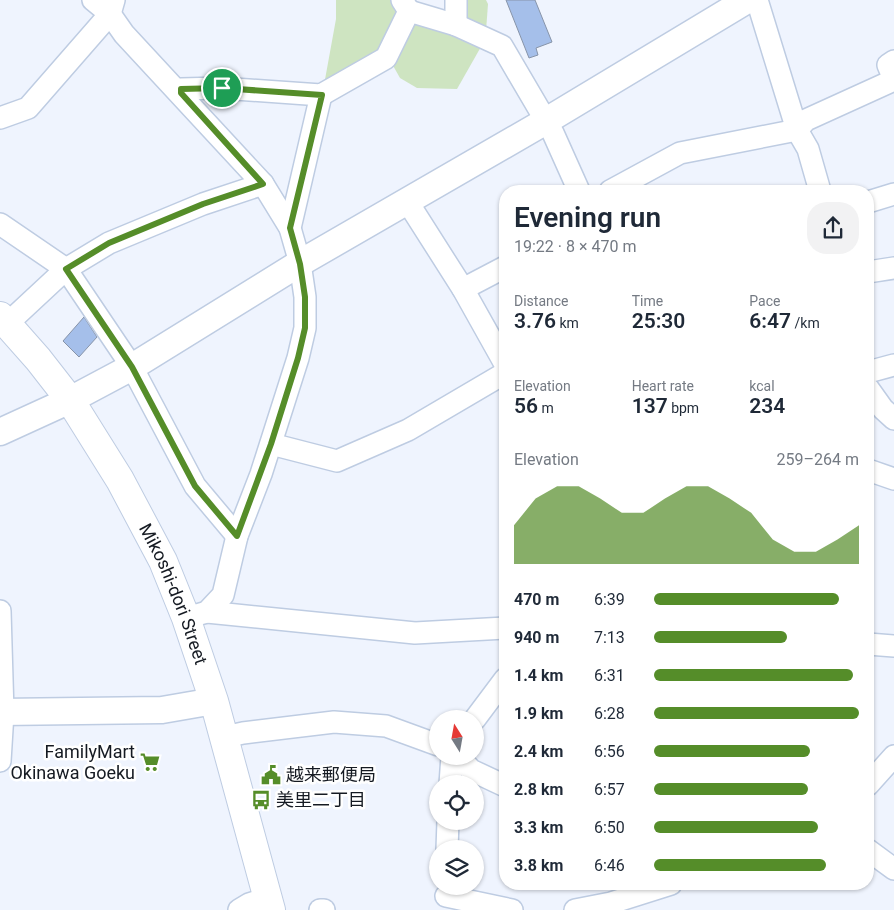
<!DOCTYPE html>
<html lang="en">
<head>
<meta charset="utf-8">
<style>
	:root { --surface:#fff; --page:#f2f2f3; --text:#1f2937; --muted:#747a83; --accent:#558d29 }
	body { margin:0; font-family:Roboto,"Noto Sans JP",sans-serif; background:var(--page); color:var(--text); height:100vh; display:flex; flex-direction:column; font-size:19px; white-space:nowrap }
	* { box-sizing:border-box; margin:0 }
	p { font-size:16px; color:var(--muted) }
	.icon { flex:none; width:28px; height:28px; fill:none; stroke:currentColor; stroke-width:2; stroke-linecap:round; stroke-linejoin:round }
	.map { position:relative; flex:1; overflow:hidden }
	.panel { position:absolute; left:499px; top:185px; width:375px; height:705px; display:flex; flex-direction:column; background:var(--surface); border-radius:20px; box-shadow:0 1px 4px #0004 }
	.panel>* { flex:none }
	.needle { width:32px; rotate:349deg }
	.buttons { position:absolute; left:429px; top:710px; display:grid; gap:10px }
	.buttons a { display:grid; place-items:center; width:55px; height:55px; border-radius:50%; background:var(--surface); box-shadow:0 1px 4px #0004; font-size:25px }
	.pin { position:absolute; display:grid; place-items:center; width:42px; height:42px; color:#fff; margin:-21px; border:2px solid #fff; border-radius:50%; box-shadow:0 1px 5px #0007 }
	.round { display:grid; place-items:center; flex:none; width:52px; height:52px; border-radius:20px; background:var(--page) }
	.overview { display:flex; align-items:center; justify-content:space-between; height:85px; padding:0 15px }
	h1 { font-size:28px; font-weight:600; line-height:38px }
	.metrics { display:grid; grid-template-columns:repeat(3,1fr); gap:8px; height:85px; padding:5px 15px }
	.metrics div { display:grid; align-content:center }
	.metrics b { font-size:21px; font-weight:600 }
	.metrics small { font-size:14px; font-weight:400 }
	.metrics p { font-size:14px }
	.chart { height:140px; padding:10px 15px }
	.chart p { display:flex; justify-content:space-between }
	.chart svg { width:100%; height:90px; margin-top:5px; fill:var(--accent); opacity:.7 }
	ul { padding:0 15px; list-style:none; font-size:16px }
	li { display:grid; grid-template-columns:80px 60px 1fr; align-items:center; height:38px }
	li i { height:12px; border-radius:6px; background:var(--accent) }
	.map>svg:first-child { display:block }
	.green { fill:#cee4c1 }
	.building { fill:#a5bfea; stroke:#8794a9 }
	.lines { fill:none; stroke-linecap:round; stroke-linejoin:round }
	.minor-casing { stroke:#becce2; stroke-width:24 }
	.tertiary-casing { stroke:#becce2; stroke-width:29 }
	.trunk-casing { stroke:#becce2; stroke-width:30 }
	.minor { stroke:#fff; stroke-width:21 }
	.tertiary { stroke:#fff; stroke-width:26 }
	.trunk { stroke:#fff; stroke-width:28 }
	.route-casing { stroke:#fff; stroke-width:10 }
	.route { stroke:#558d29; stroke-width:6 }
	.labels { text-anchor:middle; stroke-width:5; stroke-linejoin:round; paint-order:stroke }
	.street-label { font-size:18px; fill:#151a22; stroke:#fff }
	.poi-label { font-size:18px; fill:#151a22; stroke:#fff; text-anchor:start }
</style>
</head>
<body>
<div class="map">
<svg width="894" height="910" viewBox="0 0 894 910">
	<rect width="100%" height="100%" fill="#eff4fe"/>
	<g class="green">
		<path d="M336 0H399L403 11 382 54 324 85 336 19Z"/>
		<path d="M463 0H486L488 4 486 31 462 20Z"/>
		<path d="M411 22 482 45 457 89 417 88 400 78 391 62Z"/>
	</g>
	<g class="building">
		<path d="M506 0H535L552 42 536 48 538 55 529 58Z"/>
		<path d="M84 317 97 337 79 357 63 341Z"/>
	</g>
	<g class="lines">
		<defs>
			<g id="minor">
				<path d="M93 0 110 14 124 34 263 184 290 228 300 263 305 297V328L298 358 261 474 237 536 223 595 207 612 186 618"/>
				<path d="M757 0 797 130 808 149 820 191"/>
				<path d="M409 11 456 25 502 46 553 133 579 191"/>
				<path d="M456 25V0"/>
				<path d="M894 61 888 65 894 79"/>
				<path d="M181 93V89L221 88 321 95 386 58 409 11 402 0"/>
				<path d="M0 118 28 108 110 14 114 0"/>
				<path d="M610 191 680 153 797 130 806 120 894 80"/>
				<path d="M407 201 463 289 505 364"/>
				<path d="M868 202 894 194"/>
				<path d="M0 224 66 269 132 367 195 486 237 536"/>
				<path d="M290 228 321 95"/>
				<path d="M868 272 894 268"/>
				<path d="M463 289 505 267"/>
				<path d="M8 323 66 269 109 243 203 204 263 184"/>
				<path d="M868 372 894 365"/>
				<path d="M868 388 883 409 894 419"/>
				<path d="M271 444 337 461 408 430 505 373"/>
				<path d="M868 470 894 479"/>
				<path d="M0 611 3 713 0 761"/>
				<path d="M207 612 415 633 505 628"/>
				<path d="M868 644 894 646"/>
				<path d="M475 719 505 679"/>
				<path d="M225 737 243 733 334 722 386 726 438 745"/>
				<path d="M458 756 471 770 505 786"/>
				<path d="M450 784 452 756"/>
				<path d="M868 785 894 756"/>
				<path d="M447 849 448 821"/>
				<path d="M868 850 894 869"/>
				<path d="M446 896 512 910"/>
				<path d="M239 910 249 904 268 898"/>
				<path d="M320 910H324"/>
				<path d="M575 910 611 903 671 884"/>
			</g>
			<g id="tertiary">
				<path d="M0 432 70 400 132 367 300 263 546 121 747 0"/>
				<path d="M0 712 162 710 214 701"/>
			</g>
			<g id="trunk">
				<path id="s1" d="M0 316 38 359 70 400 120 480 163 561 186 618 214 701 271 910"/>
			</g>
		</defs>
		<use href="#minor" class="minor-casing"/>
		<use href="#tertiary" class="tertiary-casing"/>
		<use href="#trunk" class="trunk-casing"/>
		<use href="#minor" class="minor"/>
		<use href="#tertiary" class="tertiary"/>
		<use href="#trunk" class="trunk"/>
	</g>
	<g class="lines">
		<defs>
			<path id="route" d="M222 88 322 95 290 228 300 264 305 297V328L298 358 271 444 237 536 195 486 132 367 66 269 109 243 203 204 263 184 181 93V89Z"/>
		</defs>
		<use href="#route" class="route-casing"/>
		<use href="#route" class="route"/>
	</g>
	<defs>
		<symbol id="supermarket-bare" viewBox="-9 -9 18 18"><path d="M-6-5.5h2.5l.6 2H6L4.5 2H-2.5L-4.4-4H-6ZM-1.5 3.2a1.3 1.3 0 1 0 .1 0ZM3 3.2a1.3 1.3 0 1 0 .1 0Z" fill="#558d29" stroke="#fff" stroke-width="2.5" paint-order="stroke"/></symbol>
		<symbol id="civic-bare" viewBox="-9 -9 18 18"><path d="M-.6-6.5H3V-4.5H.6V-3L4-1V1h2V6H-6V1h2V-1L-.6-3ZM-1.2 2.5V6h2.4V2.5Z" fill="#558d29" stroke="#fff" stroke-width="2.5" paint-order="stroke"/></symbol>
		<symbol id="bus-bare" viewBox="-9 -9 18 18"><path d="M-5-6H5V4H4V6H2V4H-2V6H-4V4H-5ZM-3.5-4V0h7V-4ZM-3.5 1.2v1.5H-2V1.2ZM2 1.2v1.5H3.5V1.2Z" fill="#558d29" stroke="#fff" stroke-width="2.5" paint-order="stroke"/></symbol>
	</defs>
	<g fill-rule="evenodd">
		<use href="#supermarket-bare" x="136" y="748" width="28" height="28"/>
		<use href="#civic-bare" x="257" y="761" width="28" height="28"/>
		<use href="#bus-bare" x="247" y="786" width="28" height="28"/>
	</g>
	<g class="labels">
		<g class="street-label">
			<text dy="6" stroke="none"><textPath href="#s1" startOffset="330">Mikoshi-dori Street</textPath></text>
		</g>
		<g class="poi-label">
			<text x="135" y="758" text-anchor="end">FamilyMart<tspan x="135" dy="21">Okinawa Goeku</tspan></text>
			<text x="286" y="781">越来郵便局</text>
			<text x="276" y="806">美里二丁目</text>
		</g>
	</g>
</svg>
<div class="buttons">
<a><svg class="needle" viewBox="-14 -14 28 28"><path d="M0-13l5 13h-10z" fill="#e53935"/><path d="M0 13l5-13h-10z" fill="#747a83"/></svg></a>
<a><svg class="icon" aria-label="locate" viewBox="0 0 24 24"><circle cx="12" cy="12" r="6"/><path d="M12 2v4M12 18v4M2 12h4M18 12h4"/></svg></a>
<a><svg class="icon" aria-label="layers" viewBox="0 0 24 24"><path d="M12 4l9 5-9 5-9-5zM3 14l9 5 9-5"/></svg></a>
</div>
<div class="pin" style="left:222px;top:88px;background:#1e9e55"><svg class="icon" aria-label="arrive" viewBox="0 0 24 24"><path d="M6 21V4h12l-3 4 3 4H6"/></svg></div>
<section class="panel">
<div class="overview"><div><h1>Evening run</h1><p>19:22 · 8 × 470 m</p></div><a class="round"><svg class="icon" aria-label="share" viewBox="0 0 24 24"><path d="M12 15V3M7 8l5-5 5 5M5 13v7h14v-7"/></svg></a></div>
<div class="metrics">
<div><p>Distance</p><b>3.76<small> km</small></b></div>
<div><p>Time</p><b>25:30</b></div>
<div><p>Pace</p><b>6:47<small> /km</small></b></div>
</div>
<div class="metrics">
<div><p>Elevation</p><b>56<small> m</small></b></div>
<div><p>Heart rate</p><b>137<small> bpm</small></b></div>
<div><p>kcal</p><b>234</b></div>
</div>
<div class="chart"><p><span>Elevation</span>259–264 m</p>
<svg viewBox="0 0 160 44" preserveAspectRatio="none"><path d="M0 44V25L10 12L20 6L30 6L40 12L50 19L60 19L70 12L80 6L90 6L100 12L110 19L120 32L130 38L140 38L150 32L160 25V44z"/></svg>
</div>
<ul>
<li><b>470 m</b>6:39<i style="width:90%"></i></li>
<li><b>940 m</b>7:13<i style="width:65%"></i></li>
<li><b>1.4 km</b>6:31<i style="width:97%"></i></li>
<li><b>1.9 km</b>6:28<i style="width:100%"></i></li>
<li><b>2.4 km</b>6:56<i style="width:76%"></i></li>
<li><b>2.8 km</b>6:57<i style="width:75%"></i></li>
<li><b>3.3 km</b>6:50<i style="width:80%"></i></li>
<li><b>3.8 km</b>6:46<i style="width:84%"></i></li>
</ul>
</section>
</div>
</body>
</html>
